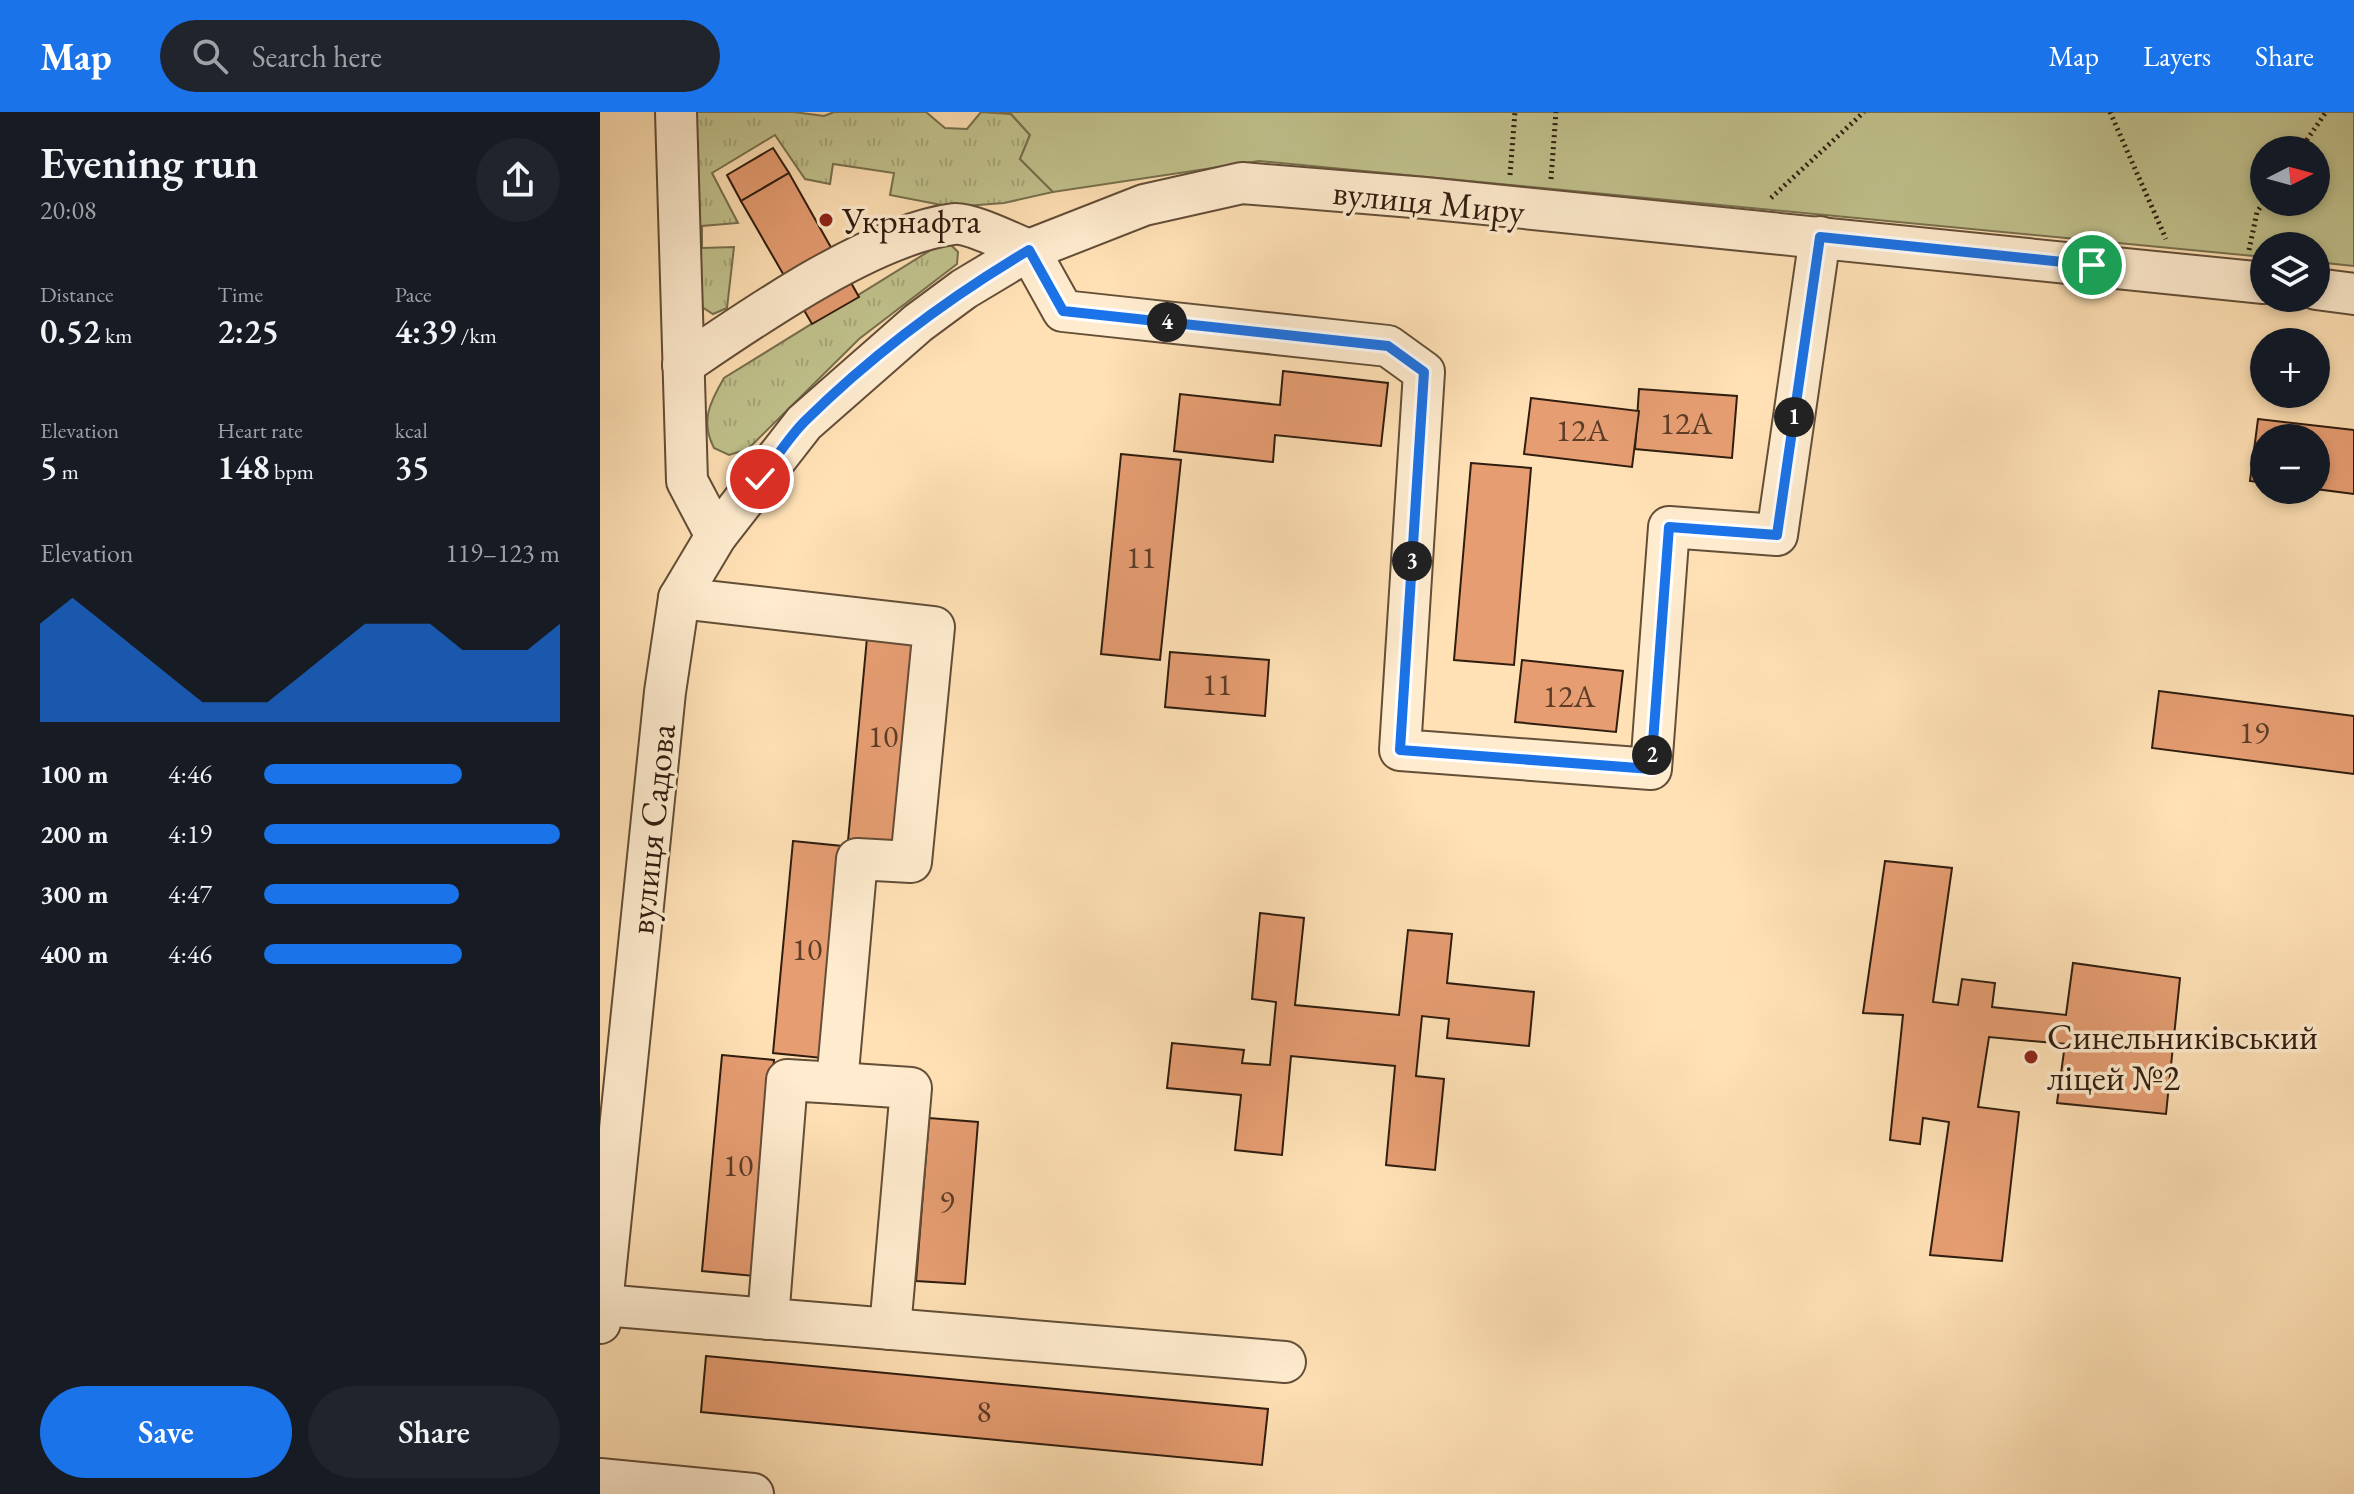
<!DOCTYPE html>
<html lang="en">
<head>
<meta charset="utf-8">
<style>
	:root { --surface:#171b24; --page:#20242c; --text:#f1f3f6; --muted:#9ea1a6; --accent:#1a73e8 }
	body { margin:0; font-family:"EB Garamond",serif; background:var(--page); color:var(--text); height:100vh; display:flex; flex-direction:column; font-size:30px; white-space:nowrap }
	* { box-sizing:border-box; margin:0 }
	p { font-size:26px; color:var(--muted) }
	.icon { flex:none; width:44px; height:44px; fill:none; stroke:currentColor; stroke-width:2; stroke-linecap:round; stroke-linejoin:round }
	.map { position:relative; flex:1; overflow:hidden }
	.drawer { display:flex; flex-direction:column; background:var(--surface); width:600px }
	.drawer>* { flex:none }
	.needle { width:52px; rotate:84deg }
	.fabs { position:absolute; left:1650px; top:24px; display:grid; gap:16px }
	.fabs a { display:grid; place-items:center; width:80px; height:80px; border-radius:50%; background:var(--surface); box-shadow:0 4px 12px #0003; font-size:40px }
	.pin { position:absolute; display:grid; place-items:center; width:68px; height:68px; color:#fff; margin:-34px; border:4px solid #fff; border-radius:50%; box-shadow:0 2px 8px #0007 }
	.km { position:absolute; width:40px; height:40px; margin:-20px; border-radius:50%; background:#222; color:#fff; font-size:22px; line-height:40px; text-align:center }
	.round { display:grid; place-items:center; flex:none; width:84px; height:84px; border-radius:42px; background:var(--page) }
	.headline { display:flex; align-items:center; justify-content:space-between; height:136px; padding:0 40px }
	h1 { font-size:44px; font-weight:600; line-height:60px }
	.metrics { display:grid; grid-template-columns:repeat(3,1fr); gap:12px; height:136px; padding:8px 40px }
	.metrics div { display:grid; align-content:center }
	.metrics b { font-size:34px; font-weight:600 }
	.metrics small { font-size:22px; font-weight:400 }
	.metrics p { font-size:22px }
	.chart { height:224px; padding:16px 40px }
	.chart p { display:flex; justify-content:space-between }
	.chart svg { width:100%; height:144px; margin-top:8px; fill:var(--accent); opacity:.7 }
	.button { display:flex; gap:16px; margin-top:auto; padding:16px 40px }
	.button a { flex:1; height:92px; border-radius:48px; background:var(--accent); color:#fff; font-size:32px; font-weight:600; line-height:92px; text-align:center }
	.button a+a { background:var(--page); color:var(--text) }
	ul { padding:0 40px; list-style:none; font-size:26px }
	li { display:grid; grid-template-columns:128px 96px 1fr; align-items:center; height:60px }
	li i { height:20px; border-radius:10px; background:var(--accent) }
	header { display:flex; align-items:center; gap:48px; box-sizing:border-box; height:112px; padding:0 40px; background:var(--accent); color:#fff }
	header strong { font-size:38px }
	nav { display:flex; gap:44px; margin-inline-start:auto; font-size:28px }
	.search { width:560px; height:72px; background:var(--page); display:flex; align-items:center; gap:20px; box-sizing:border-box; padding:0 28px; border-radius:44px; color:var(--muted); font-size:30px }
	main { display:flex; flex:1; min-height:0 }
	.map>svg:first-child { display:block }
	.grass { fill:url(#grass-tufts); stroke:#78704e; stroke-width:2 }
	.park { fill:#c1c28d; stroke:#78704e; stroke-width:2; fill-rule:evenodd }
	.building { fill:#e69d72; stroke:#2f1d0f; stroke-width:2 }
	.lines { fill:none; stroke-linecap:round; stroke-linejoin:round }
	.minor-casing { stroke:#634e38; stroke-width:44 }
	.path { stroke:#2f1d0f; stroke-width:5; stroke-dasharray:2 4; stroke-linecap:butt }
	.minor { stroke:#ffeccf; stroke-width:40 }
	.route-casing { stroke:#fff; stroke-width:16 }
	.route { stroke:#1a73e8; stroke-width:10 }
	.poi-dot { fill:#8f2418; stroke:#ffeccf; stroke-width:3 }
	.labels { text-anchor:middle; stroke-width:7; stroke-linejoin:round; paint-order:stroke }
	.number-label { font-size:32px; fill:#5d3d28 }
	.street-label { font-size:36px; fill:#2f1d0f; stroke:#ffeccf }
	.poi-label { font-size:36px; fill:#2f1d0f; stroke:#ffeccf; text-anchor:start }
</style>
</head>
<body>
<header>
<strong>Map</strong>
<div class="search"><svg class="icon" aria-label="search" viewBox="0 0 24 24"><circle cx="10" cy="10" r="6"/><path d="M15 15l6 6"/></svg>Search here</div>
<nav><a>Map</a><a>Layers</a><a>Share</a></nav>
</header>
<main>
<section class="drawer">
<div class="headline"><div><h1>Evening run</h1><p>20:08</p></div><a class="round"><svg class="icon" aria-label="share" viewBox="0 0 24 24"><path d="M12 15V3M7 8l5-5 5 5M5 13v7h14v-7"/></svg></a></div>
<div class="metrics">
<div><p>Distance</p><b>0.52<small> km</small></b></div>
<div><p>Time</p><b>2:25</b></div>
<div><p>Pace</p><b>4:39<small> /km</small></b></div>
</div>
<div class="metrics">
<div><p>Elevation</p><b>5<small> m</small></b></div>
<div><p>Heart rate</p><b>148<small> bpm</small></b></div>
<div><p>kcal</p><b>35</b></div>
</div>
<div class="chart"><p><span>Elevation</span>119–123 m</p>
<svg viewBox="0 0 160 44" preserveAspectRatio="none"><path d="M0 44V14L10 6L20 14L30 22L40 30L50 38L60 38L70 38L80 30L90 22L100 14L110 14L120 14L130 22L140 22L150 22L160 14V44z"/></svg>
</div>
<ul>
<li><b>100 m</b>4:46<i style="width:67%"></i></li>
<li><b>200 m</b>4:19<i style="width:100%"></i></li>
<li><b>300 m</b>4:47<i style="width:66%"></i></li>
<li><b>400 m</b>4:46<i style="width:67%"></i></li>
</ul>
<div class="button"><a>Save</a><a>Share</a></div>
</section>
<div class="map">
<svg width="1754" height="1382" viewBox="0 0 1754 1382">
	<defs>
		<pattern id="grass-tufts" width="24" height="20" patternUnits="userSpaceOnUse" patternTransform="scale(2)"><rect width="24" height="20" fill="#c1c28d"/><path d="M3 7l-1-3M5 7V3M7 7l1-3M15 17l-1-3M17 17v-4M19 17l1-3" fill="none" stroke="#a6a678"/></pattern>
	</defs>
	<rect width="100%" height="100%" fill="#ffe1b5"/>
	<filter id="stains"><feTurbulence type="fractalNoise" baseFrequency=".0025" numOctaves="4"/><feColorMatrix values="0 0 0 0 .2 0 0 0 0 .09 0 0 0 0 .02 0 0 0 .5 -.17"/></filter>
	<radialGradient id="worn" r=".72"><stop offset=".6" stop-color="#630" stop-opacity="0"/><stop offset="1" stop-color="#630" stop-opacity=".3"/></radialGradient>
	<g class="grass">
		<path d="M90 0H194L224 4 234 0H326L345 16 367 17 381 0 411 2 430 23 420 47 453 80 404 91 352 95 290 83 294 61 233 52 230 72 205 67 175 23 112 61 138 111 102 114V136L134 135 127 196 113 202 102 195 96 173Z"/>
		<path d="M350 132 358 140 357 152 259 227 148 337 129 343 114 336C100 309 110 290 124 266L339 133Z"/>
	</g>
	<path class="park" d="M399 0H1754V154L1716 150V134H1664V145L659 49 453 80 420 47 430 23 411 2ZM1664 38H1716V90H1664Z"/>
	<g class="building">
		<path d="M173 36 189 61 141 89 127 63Z"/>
		<path d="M189 61 259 185 212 212 141 89Z"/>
		<path d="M683 259 788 271 781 334 675 323 673 350 574 339 580 282 680 293Z"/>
		<path d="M1039 277 1137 284 1132 346 1035 337Z"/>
		<path d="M931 286 1039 299 1032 355 924 342Z"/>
		<path d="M1658 307 1754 318V382L1716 377V326H1664V371L1650 369Z"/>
		<path d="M521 342 581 348 560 548 501 542Z"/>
		<path d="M871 351 931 356 914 553 854 548Z"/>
		<path d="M268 515 318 520 298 734 248 729Z"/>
		<path d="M570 540 669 548 665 604 565 595Z"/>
		<path d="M922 548 1023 559 1016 620 915 610Z"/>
		<path d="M1559 579 1754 604V662L1552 636Z"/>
		<path d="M193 729 242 734 222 946 173 941Z"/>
		<path d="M1285 749 1352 756 1333 890 1358 893 1362 867 1395 871 1392 895 1466 903 1473 851 1580 866 1566 1002 1457 991 1465 932 1389 925 1378 995 1419 1000 1402 1149 1330 1143 1349 1010 1323 1006 1320 1032 1290 1028 1303 903 1263 901Z"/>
		<path d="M660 801 704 806 695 893 799 903 808 818 852 822 847 871 934 880 929 934 847 926 849 907 822 904 816 964 844 967 835 1058 786 1053 795 954 691 944 682 1043 635 1038 641 983 567 976 572 931 644 938 642 951 670 953 676 890 652 887Z"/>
		<path d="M122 943 174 948 154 1164 102 1159Z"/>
		<path d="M329 1006 378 1010 365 1172 316 1169Z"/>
		<path d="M106 1244 668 1297 662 1353 101 1300Z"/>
	</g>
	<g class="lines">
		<defs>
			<g id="minor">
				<path d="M76 0 87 369 116 424"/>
				<path d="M1716 177 1754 182"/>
				<path d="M83 253C152 206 272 122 354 112 369 110 413 132 429 138L463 199 788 234 824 260 800 638 1051 657 1069 415 1177 423 1220 125"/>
				<path d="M79 486 334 515 311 750 257 747 237 971 187 968 168 1207"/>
				<path d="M237 971 311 976 290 1217"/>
				<path d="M3 1193 685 1250"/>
				<path d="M0 1211 65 580 79 486 116 424 204 311 318 211 364 177 429 138 544 93 642 71 825 86 1664 171"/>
				<path d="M0 1367 153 1382"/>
			</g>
		</defs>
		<use href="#minor" class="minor-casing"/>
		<g class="path">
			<path d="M1510 0 1566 127"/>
			<path d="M1700 38 1726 0"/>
			<path d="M910 63 915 0"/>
			<path d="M951 67 956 0"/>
			<path d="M1171 86 1264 0"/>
			<path d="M1649 138 1657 100 1664 90"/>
		</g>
		<use href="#minor" class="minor"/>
	</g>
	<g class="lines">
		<defs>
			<path id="route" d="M160 367C175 348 188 326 205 309 272 243 348 186 429 138L463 199 788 234 824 260 800 638 1051 657 1069 415 1177 423 1220 125 1492 153"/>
		</defs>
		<use href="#route" class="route-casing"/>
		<use href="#route" class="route"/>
	</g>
	<g class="poi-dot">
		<circle cx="226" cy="108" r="8"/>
		<circle cx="1431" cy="945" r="8"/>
	</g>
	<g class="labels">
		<g class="number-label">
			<text x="1086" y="322">12А</text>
			<text x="982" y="329">12А</text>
			<text x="541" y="456">11</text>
			<text x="617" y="583">11</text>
			<text x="969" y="595">12А</text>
			<text x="1654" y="631">19</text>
			<text x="283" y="635">10</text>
			<text x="207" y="848">10</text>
			<text x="138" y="1064">10</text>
			<text x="347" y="1100">9</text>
			<text x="384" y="1310">8</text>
		</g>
		<g class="street-label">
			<text transform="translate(829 89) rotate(6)" y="13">вулиця Миру</text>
			<text transform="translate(51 717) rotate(-84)" y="13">вулиця Садова</text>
		</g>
		<g class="poi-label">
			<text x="242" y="121">Укрнафта</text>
			<text x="1447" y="937">Синельниківський<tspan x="1447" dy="41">ліцей №2</tspan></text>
		</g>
	</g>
	<rect width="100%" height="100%" filter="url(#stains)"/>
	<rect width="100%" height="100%" fill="url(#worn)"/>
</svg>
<div class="fabs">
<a><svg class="needle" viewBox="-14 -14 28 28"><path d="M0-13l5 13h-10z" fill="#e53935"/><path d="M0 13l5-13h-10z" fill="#9ea1a6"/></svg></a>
<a><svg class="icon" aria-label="layers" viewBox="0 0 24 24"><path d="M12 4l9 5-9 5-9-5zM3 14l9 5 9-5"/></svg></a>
<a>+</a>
<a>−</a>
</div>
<div class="pin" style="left:1492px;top:153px;background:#1e9e55"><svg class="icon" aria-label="arrive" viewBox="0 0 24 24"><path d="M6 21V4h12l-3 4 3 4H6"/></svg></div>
<div class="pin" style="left:160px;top:367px;background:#d93025"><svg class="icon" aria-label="check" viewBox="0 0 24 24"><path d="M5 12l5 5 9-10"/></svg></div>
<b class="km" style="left:1194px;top:305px">1</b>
<b class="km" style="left:1052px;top:643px">2</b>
<b class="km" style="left:812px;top:449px">3</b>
<b class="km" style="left:567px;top:210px">4</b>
</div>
</main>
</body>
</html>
